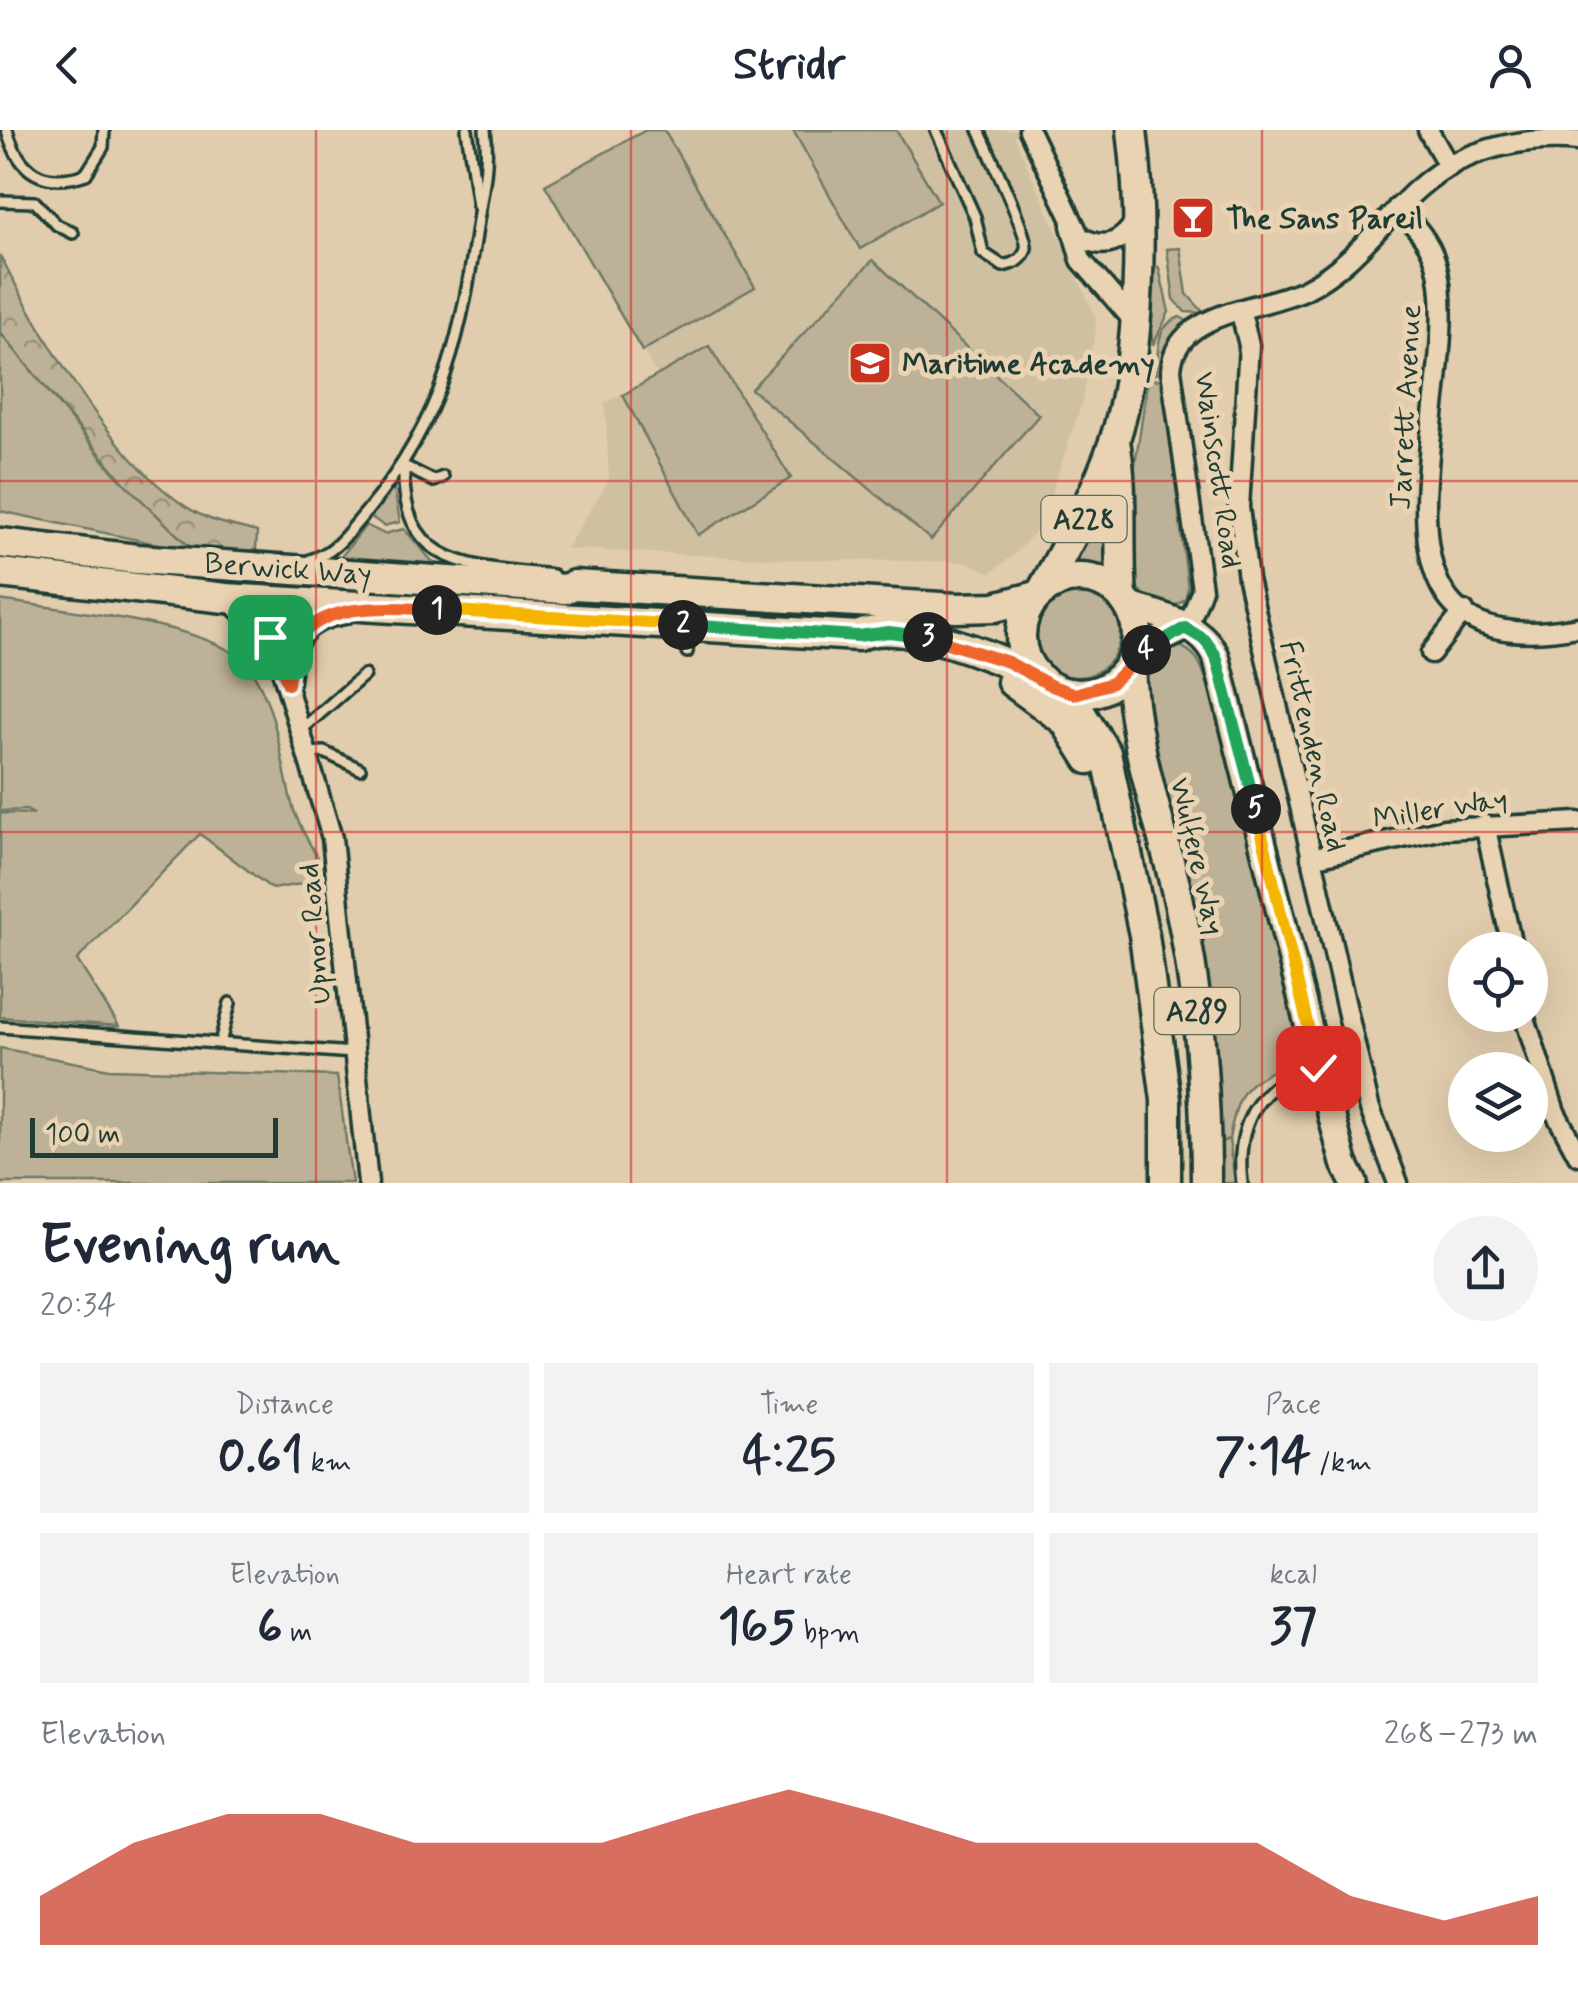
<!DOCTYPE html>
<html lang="en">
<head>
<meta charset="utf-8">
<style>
	:root { --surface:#fff; --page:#f2f2f3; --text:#1f2937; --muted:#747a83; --accent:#c8321e }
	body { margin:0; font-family:Mynerve,sans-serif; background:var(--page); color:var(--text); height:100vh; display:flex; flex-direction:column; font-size:38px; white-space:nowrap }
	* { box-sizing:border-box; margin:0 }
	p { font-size:32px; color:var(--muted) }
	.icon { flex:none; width:55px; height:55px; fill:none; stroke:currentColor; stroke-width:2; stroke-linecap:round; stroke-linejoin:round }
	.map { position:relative; height:1053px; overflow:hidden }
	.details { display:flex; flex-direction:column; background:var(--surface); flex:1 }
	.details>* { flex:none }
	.controls { position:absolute; left:1448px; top:802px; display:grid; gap:20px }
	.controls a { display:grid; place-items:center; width:100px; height:100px; border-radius:50%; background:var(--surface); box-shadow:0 10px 40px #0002; font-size:50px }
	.scale { position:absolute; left:30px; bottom:25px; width:248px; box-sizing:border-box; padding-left:10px; border:5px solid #1f3d34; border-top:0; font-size:28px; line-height:35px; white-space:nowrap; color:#1f3d34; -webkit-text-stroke:8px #e9d3b2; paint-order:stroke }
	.pin { position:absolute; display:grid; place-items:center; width:85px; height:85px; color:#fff; margin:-42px; border-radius:20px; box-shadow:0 5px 15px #0006 }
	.km { position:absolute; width:50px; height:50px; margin:-25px; border-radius:50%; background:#222; color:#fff; font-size:28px; line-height:50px; text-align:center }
	.round { display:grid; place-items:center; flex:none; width:105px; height:105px; border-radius:52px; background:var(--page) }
	.summary { display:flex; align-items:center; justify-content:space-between; height:170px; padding:0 40px }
	h1 { font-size:55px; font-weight:700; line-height:75px }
	.metrics { display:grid; grid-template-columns:repeat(3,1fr); gap:15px; height:170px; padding:10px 40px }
	.metrics div { display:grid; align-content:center; border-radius:0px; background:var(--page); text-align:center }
	.metrics b { font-size:50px; font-weight:700 }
	.metrics small { font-size:28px; font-weight:400 }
	.metrics p { font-size:28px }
	.chart { height:280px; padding:20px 40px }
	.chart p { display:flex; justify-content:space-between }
	.chart svg { width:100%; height:180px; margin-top:10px; fill:var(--accent); opacity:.7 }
	header { display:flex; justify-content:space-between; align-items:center; height:130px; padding:0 40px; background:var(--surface); font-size:45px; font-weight:700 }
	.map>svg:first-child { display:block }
	.built { fill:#cfc0a2 }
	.grass { fill:#bdb297; stroke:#6e7866; stroke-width:2.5 }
	.forest { fill:url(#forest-crowns); stroke:#6e7866; stroke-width:2.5 }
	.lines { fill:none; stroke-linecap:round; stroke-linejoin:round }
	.lane-casing { stroke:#1f3d34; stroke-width:16 }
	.street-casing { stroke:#1f3d34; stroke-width:25 }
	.secondary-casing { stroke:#1f3d34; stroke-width:32 }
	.primary-casing { stroke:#1f3d34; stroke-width:35 }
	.lane { stroke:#e9d3b2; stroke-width:9 }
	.street { stroke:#e9d3b2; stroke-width:18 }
	.secondary { stroke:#e9d3b2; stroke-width:25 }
	.primary { stroke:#e9d3b2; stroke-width:28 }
	.split-1-casing { stroke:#fff; stroke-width:20 }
	.split-2-casing { stroke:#fff; stroke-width:20 }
	.split-3-casing { stroke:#fff; stroke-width:20 }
	.split-4-casing { stroke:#fff; stroke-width:20 }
	.split-5-casing { stroke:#fff; stroke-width:20 }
	.split-6-casing { stroke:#fff; stroke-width:20 }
	.split-1 { stroke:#f0652b; stroke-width:12 }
	.split-2 { stroke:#f5b400; stroke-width:12 }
	.split-3 { stroke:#22a559; stroke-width:12 }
	.split-4 { stroke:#f0652b; stroke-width:12 }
	.split-5 { stroke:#22a559; stroke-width:12 }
	.split-6 { stroke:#f5b400; stroke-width:12 }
	.grid { fill:none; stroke:#d62828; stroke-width:2.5; stroke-opacity:0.55 }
	.labels { text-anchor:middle; stroke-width:10; stroke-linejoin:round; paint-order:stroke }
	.shield { fill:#e9d3b2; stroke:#5c6a5a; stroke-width:2.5 }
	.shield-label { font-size:28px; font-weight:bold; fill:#1f3d34 }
	.poi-label { font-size:30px; font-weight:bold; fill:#1f3d34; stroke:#e9d3b2; text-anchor:start }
	.street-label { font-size:30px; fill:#1f3d34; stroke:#e9d3b2 }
</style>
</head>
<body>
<header><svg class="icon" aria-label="back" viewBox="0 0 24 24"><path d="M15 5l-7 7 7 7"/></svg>Stridr<svg class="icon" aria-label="person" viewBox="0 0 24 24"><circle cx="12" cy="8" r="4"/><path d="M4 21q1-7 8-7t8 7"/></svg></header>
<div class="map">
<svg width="1578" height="1053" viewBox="0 0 1578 1053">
	<defs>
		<pattern id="forest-crowns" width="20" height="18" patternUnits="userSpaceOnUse" patternTransform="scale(2.5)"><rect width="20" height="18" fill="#bdb297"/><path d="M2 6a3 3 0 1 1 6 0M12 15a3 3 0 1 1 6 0" fill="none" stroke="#99927c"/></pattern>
	</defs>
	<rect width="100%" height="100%" fill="#e1cdad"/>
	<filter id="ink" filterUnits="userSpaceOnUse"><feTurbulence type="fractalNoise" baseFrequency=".01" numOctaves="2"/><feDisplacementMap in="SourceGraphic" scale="20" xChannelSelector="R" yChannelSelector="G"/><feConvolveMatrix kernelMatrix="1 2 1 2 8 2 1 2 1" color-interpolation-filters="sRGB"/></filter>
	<g filter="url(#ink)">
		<path class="built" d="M646 0H1026L1014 6 1095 186 1096 199 1082 273 1040 396 1016 423 991 443 967 432 782 429 566 419 609 350 605 273 657 245 545 55Z"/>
		<g class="grass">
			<path d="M646 0H664L755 157 642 221 545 55Z"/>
			<path d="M793 0H896L939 72 860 119Z"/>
			<path d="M1180 118 1187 164 1204 183 1185 182 1174 169 1167 119Z"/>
			<path d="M873 130 1039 285 931 410 751 259Z"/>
			<path d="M1153 133 1159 138 1169 182 1153 215 1149 134Z"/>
			<path d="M1180 187 1191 193 1169 215 1163 242 1155 244C1161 227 1151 197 1180 187Z"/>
			<path d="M0 202 114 343 195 422 0 381Z"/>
			<path d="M709 216 791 348 698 405 623 265Z"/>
			<path d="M1148 249 1163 250 1188 458 1185 469 1173 478 1155 475 1134 455 1130 368Z"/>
			<path d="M393 352 400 392 384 396 371 387Z"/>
			<path d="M1109 353 1110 439 1073 431 1092 398Z"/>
			<path d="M366 395 384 404 404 399 437 437 338 431Z"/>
			<circle cx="1076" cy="503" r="44"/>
			<path d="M0 470C54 479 216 493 248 536 277 574 280 629 292 674 299 699 317 725 329 749L272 759 200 704 77 830 119 896 0 887V683L34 684 26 680 0 681Z"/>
			<path d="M1175 514C1197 522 1201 533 1208 555L1298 914 1292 930C1246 956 1240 952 1229 1009L1221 1012 1217 957 1143 571 1152 524Z"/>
			<path d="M0 918 109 939 337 946 352 1053H0Z"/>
		</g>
		<g class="forest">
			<path d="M0 125C40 203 123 350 205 387 221 394 240 397 257 402L256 420 195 422 126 355 0 202Z"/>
			<path d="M1229 1009 1235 1053H1219L1221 1012Z"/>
		</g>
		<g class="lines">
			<defs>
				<g id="lane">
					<path d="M7 0C19 43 44 58 86 44L103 17 104 0"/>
					<path d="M467 0 478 76"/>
					<path d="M936 0 975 87 983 123 1003 136C1015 133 1023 131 1026 118 1029 107 987 18 979 0"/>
					<path d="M0 71 35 72 57 95 73 103"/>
					<path d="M404 336C400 439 472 436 553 445"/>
					<path d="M404 336 434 351 443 347"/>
					<path d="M310 430C337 422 349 401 367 381 446 286 462 202 479 84 484 54 489 30 485 0"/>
					<path d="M687 522 689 500"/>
					<path d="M301 600 364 545"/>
					<path d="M309 623 324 622 360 639"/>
					<path d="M0 897 353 923"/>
					<path d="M220 913 230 873"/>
					<path d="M1242 1053C1235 995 1258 951 1316 938"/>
				</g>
				<g id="street">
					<path d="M1029 0 1080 107C1106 121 1122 113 1137 89"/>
					<path d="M1428 0 1449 37"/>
					<path d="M1397 78C1414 94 1429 110 1436 133 1470 254 1328 543 1578 497"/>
					<path d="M1071 96 1081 130 1133 190"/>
					<path d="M1241 183 1249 215 1239 377 1248 449 1369 976 1398 1053"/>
					<path d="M227 468 274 513 332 708 368 1053"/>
					<path d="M1187 499 1202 459 1171 240C1174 180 1264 180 1306 159 1368 128 1397 61 1458 31 1497 13 1536 7 1578 11"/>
					<path d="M1431 523 1464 481"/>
					<path d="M289 551C293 510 302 491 345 484"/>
					<path d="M1485 695 1513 820"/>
					<path d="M1311 728 1444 699 1578 692"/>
					<path d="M1524 885 1555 982 1578 1025"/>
				</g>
				<g id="secondary">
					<path d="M1128 475C1161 486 1200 493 1216 526L1319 938 1344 1033 1354 1053"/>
					<path d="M1130 533 1159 510 1185 498"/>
				</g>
				<g id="primary">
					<path d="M1115 311C1124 362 1118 414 1122 467"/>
					<path d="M0 413 137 429 565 459 574 455 957 478 995 477 1037 466"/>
					<path d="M0 443 226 468 858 506C898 485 1004 530 1042 550"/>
					<circle cx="1079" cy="506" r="58"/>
					<path d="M1041 463C1068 413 1095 366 1114 312 1142 229 1143 87 1132 0"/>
					<path d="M1130 533C1132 616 1161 692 1179 772 1199 864 1206 959 1206 1053"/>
					<path d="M1012 552 1065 591 1089 629"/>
					<path d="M1068 563 1106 623 1144 805 1166 970V1053"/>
				</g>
			</defs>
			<use href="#lane" class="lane-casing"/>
			<use href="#street" class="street-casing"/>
			<use href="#secondary" class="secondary-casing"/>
			<use href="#primary" class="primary-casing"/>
			<use href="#lane" class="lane"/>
			<use href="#street" class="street"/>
			<use href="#secondary" class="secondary"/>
			<use href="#primary" class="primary"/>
		</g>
	</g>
	<g class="lines" filter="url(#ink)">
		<defs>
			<path id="split-1" d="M270 507 288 554C290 542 289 526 295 515 320 469 394 478 437 480"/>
			<path id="split-2" d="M437 480 683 495"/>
			<path id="split-3" d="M683 495 858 506 889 502 928 507"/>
			<path id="split-4" d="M928 507 1008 532 1052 556 1075 564 1112 553 1146 520"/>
			<path id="split-5" d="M1146 520 1185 498 1205 510 1216 526 1256 679"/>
			<path id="split-6" d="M1256 679 1318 938"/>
		</defs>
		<use href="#split-1" class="split-1-casing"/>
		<use href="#split-2" class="split-2-casing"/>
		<use href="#split-3" class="split-3-casing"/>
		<use href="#split-4" class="split-4-casing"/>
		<use href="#split-5" class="split-5-casing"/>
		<use href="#split-6" class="split-6-casing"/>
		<use href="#split-1" class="split-1"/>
		<use href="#split-2" class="split-2"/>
		<use href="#split-3" class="split-3"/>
		<use href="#split-4" class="split-4"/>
		<use href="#split-5" class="split-5"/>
		<use href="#split-6" class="split-6"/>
	</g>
	<path class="grid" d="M316 0V1053M631 0V1053M947 0V1053M1262 0V1053M0 351H1578M0 702H1578"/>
	<defs>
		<symbol id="bar-square" viewBox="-11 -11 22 22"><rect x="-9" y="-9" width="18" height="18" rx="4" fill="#c8321e" stroke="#e9d3b2"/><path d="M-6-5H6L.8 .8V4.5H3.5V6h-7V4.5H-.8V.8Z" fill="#fff"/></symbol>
		<symbol id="school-square" viewBox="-11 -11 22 22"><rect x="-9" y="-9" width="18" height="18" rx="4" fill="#c8321e" stroke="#e9d3b2"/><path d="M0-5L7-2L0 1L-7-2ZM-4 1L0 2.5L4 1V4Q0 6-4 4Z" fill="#fff"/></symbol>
	</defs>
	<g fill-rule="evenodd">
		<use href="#bar-square" x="1168" y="63" width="50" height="50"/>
		<use href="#school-square" x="845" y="208" width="50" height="50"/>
	</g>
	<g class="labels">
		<g class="shield">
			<rect x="1041.5" y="366" width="85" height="46" rx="8"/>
			<rect x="1154.5" y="858" width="85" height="46" rx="8"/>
		</g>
		<g class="shield-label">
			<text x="1084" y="399">A228</text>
			<text x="1197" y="891">A289</text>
		</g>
		<g class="poi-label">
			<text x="1226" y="98">The Sans Pareil</text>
			<text x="902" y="243">Maritime Academy</text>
		</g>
		<g class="street-label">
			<text transform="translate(1405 277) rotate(-87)" y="10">Jarrett Avenue</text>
			<text transform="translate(1219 340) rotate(82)" y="10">Wainscott Road</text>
			<text transform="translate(288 438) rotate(4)" y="10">Berwick Way</text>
			<text transform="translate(1314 616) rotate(77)" y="10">Frittenden Road</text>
			<text transform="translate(1440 678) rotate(-9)" y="10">Miller Way</text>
			<text transform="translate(1198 726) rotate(77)" y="10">Wulfere Way</text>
			<text transform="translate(314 804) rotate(-95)" y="10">Upnor Road</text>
		</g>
	</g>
</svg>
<div class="controls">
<a><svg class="icon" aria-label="locate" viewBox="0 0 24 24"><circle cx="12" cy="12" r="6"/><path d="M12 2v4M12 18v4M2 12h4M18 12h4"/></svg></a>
<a><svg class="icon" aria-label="layers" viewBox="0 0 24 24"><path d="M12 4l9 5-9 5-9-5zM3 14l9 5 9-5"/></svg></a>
</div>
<div class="scale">100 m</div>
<div class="pin" style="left:270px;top:507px;background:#1e9e55"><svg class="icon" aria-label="arrive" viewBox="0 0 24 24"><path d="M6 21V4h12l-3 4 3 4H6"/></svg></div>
<div class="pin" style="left:1318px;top:938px;background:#d93025"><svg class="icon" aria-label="check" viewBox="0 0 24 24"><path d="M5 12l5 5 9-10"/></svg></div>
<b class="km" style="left:437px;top:480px">1</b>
<b class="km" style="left:683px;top:495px">2</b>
<b class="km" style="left:928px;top:507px">3</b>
<b class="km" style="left:1146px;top:520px">4</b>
<b class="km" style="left:1256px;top:679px">5</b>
</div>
<section class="details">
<div class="summary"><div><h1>Evening run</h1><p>20:34</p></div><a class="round"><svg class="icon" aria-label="share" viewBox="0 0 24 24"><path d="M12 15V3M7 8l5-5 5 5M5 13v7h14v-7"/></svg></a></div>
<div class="metrics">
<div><p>Distance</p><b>0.61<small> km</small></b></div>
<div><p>Time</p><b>4:25</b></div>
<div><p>Pace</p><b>7:14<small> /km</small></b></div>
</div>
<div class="metrics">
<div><p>Elevation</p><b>6<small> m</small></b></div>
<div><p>Heart rate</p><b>165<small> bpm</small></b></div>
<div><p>kcal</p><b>37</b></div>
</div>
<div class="chart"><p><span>Elevation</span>268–273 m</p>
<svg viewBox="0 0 160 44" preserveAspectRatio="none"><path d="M0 44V32L10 19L20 12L30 12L40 19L50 19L60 19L70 12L80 6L90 12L100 19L110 19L120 19L130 19L140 32L150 38L160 32V44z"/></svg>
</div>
</section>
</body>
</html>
